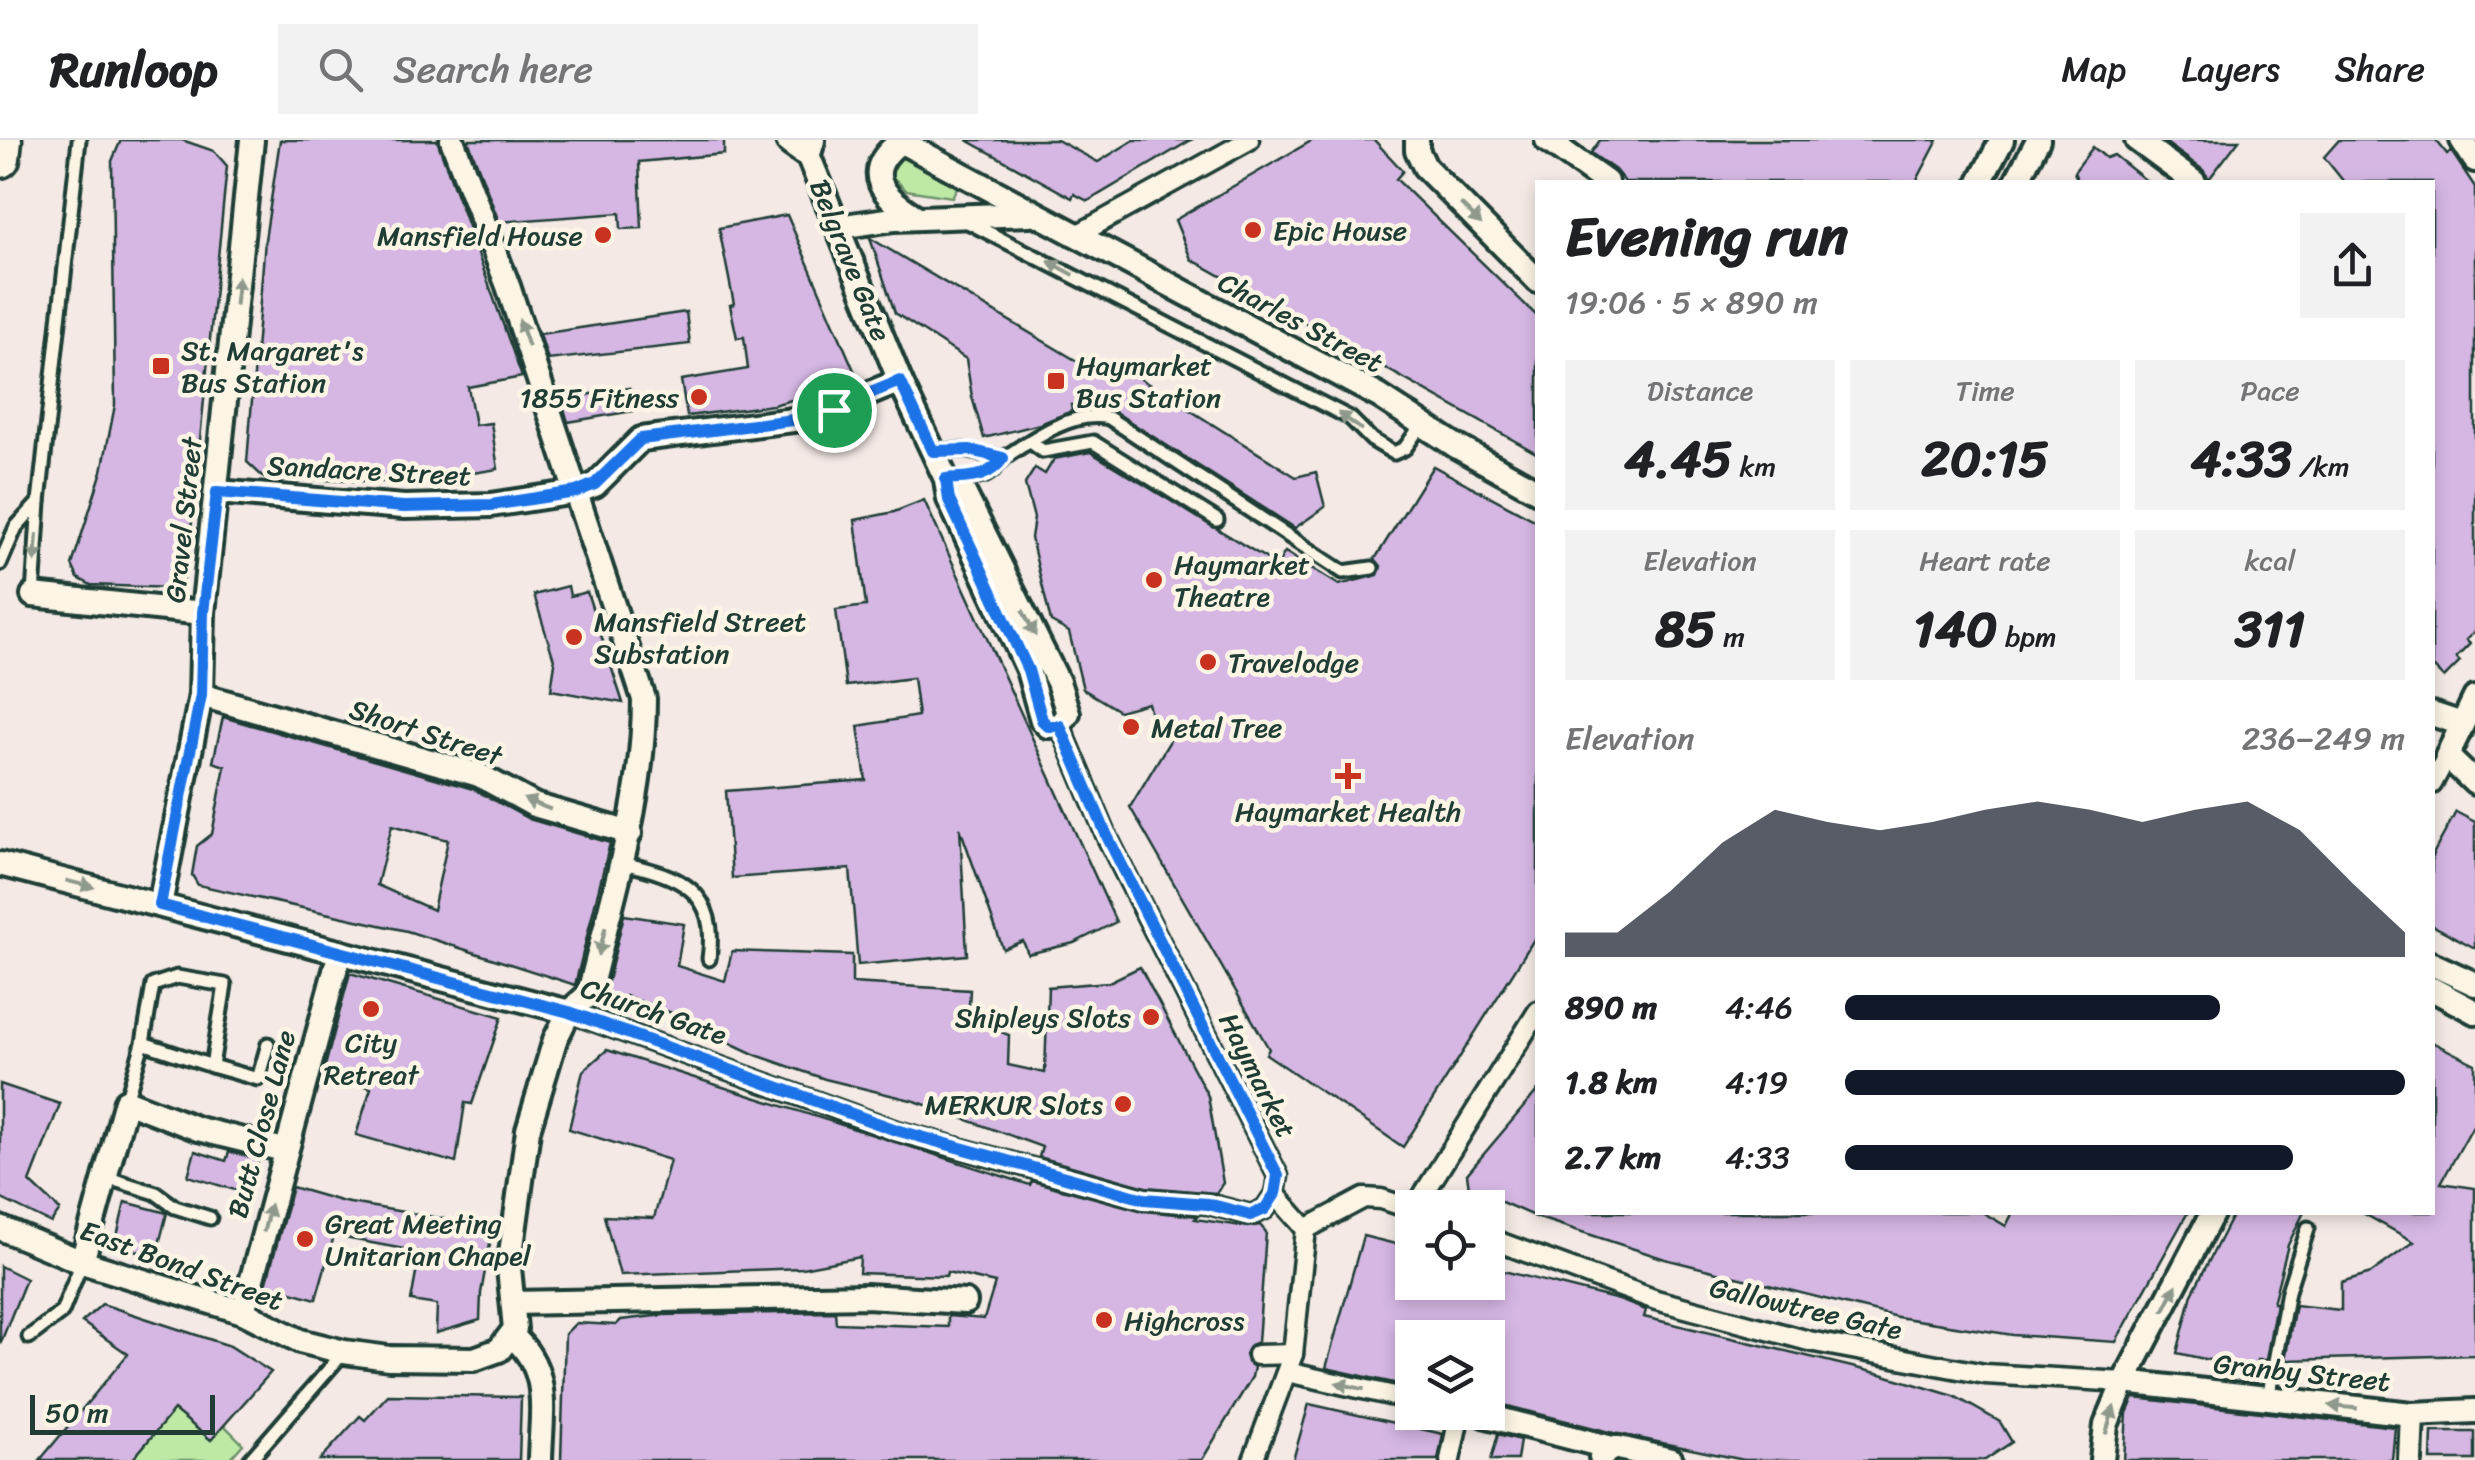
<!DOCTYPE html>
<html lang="en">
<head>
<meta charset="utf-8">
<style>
	:root { --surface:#fff; --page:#f2f2f2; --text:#202124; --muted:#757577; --line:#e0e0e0; --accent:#111827 }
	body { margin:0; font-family:Sriracha,sans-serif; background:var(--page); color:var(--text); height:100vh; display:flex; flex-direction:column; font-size:38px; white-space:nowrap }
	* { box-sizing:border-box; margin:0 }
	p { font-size:32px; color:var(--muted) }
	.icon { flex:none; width:55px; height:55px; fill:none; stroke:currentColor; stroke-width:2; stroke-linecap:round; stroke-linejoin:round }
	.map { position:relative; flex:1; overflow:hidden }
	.sheet { position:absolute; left:1535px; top:40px; width:900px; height:1035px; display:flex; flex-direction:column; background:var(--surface); border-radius:0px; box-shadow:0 5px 15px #0003 }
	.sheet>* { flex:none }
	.buttons { position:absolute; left:1395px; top:1050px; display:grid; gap:20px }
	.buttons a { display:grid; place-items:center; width:110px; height:110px; border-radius:0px; background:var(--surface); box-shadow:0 5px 15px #0003; font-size:50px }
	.scale { position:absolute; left:30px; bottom:25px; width:185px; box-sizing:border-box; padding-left:10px; border:5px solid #1f3d34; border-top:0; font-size:28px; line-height:35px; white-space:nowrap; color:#1f3d34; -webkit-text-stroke:8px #fcf5e5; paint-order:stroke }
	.pin { position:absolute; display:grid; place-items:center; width:85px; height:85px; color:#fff; margin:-42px; border:5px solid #fff; border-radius:50%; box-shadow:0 2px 10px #0007 }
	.round { display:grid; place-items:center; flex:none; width:105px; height:105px; border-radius:0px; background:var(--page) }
	.summary { display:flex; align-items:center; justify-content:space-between; height:170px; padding:0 30px }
	h1 { font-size:55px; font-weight:800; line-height:75px }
	.figures { display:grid; grid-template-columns:repeat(3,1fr); gap:15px; height:170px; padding:10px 30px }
	.figures div { display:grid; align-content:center; border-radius:0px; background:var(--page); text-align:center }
	.figures b { font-size:50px; font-weight:800 }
	.figures small { font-size:28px; font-weight:400 }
	.figures p { font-size:28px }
	.chart { height:280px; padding:20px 30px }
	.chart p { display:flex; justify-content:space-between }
	.chart svg { width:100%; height:180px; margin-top:10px; fill:var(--accent); opacity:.7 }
	ul { padding:0 30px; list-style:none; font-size:32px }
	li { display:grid; grid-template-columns:160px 120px 1fr; align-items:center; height:75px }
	li i { height:25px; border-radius:12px; background:var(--accent) }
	header { display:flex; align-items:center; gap:60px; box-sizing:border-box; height:140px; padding:0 50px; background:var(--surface); border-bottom:2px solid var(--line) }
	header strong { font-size:48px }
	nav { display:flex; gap:55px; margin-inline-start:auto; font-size:35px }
	.search { width:700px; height:90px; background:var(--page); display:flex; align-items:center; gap:25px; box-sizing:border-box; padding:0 35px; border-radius:0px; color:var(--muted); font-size:38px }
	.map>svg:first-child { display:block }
	.green { fill:#bee9a5; stroke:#6e936c; stroke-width:2.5 }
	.building { fill:#d6b7e4; stroke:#1f3d34; stroke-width:2.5; fill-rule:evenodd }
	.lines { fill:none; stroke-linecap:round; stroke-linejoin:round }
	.service-casing { stroke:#1f3d34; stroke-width:19 }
	.pedestrian-casing { stroke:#1f3d34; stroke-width:25 }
	.minor-casing { stroke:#1f3d34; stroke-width:30 }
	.tertiary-casing { stroke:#1f3d34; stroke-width:38 }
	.primary-casing { stroke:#1f3d34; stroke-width:45 }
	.service { stroke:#fcf5e5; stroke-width:11 }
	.pedestrian { stroke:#fcf5e5; stroke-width:18 }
	.minor { stroke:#fcf5e5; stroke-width:22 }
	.tertiary { stroke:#fcf5e5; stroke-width:30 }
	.primary { stroke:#fcf5e5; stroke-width:38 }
	.oneway { fill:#8e998c }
	.route-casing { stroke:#fff; stroke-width:20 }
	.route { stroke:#1a73e8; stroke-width:12 }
	.poi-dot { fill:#c8321e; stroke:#fcf5e5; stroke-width:4 }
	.labels { text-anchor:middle; stroke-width:9; stroke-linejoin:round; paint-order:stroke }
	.poi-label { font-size:28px; fill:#1f3d34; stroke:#fcf5e5; text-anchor:start }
	.street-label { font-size:28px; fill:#1f3d34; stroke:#fcf5e5 }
</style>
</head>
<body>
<header>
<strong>Runloop</strong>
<div class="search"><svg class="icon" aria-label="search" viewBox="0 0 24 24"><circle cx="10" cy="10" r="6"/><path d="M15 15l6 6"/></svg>Search here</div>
<nav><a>Map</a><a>Layers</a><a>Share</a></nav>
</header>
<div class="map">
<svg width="2475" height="1320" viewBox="0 0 2475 1320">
	<rect width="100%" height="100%" fill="#f4e9e5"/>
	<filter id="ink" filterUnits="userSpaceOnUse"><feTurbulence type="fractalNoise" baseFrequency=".01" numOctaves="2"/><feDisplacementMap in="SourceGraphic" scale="20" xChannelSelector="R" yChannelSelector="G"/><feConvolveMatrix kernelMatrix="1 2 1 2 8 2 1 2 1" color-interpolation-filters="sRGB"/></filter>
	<g filter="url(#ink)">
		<g class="green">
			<path d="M900 2 963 36 952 57 906 50 881 26Z"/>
			<path d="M174 1270 210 1299 224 1285 243 1304 229 1320H132Z"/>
		</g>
		<g class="building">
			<path d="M121 0H182L214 11 227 26 187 432 180 444 172 448 91 445 78 438 72 425 102 331 115 265 112 21Z"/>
			<path d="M280 0H437L522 237 468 247 475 285 491 283 498 329 435 339 388 342 264 338 247 322 265 100Z"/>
			<path d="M468 0H724V14L639 22 642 88 621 89 620 73 499 82Z"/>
			<path d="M967 0H1057L1098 22 1134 0H1191L1088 61 1074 54 1072 58Z"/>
			<path d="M1313 0H1374L1403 31 1396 39 1538 177V314L1191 119 1175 80Z"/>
			<path d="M1600 0H1938L1916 42H1625L1615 30 1591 13Z"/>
			<path d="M2162 0H2239L2209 39 2203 30Z"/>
			<path d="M2339 0H2436L2447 14 2451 11 2475 47V491L2466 500 2470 504 2456 518 2460 522 2444 538 2432 526V42H2344L2324 17Z"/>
			<path d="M2093 7 2106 18 2114 15 2148 42H2078L2074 32Z"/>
			<path d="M787 75 859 242 773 265 687 276 681 240 748 229 744 197 737 198 730 165 734 164 719 88Z"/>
			<path d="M870 98 1087 227 1112 221 1296 337 1316 332 1325 367 1295 388 1110 269 1071 265 1072 271 1040 284 984 298 972 257 966 219 895 173Z"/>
			<path d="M686 172 690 204 548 220 540 194Z"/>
			<path d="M629 248 633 271 568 282 561 259Z"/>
			<path d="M1090 312 1277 425 1285 412 1339 445 1378 435 1381 426 1375 419 1433 326 1538 382V793L1403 1007 1266 914 1269 909 1130 667 1171 599 1155 590 1148 563 1119 571 1083 549 1069 492 1051 482 1031 398 1034 378 1025 344 1035 328 1045 334 1054 319Z"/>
			<path d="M924 360 1116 782 1074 803 1028 814 1023 801 1003 809 960 688 967 815 858 825 850 729 732 738 726 651 866 640 858 586 918 576 913 538 846 546 836 470 866 466 855 380 894 372Z"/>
			<path d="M568 446 570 456 587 452 623 563 551 550 555 523 534 455Z"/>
			<path d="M223 577 473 649 529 679 610 703 575 845 407 791 198 745 192 735 197 706 212 694 225 626 213 622ZM392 685 448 700 433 770 377 745Z"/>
			<path d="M2456 672 2475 682V808L2432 785V716Z"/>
			<path d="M624 775 684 784 677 826 725 841 732 811 852 815V843L970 850 968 880 1009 895 1008 925 1045 933 1048 847 1109 842 1140 827 1208 956 1223 1043 1216 1053 1146 1047 1039 1017 1042 1007 915 961 825 939 756 915 709 893 710 887 626 856 624 859 609 854 606 849Z"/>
			<path d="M350 833 502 877 472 964 465 963 456 1023 356 995 371 948 324 930Z"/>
			<path d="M2432 902 2475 924V982L2441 1043 2475 1048V1215L2285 1220 2295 1165 2341 1170V1142L2371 1133 2414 1102 2361 1072H2432Z"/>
			<path d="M607 910 1030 1045 1032 1041 1143 1071 1198 1076 1195 1079 1248 1087 1260 1085 1266 1092 1258 1202 1250 1205 1245 1214 1247 1222 1254 1227 1252 1237 1202 1320H561L565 1194 576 1183 616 1185 621 1180 664 1175 835 1172 836 1183 948 1187V1176L984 1179 995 1143 947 1132 946 1136 859 1133 860 1117 802 1128 620 1135 604 1076 654 1078 670 1020 569 989 583 931Z"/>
			<path d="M0 944 60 964 30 1042 60 1070 51 1083 0 1058Z"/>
			<path d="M1538 950V1072H1982L2006 1086 2013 1072H2188L2116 1202 2013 1195 1897 1177 1665 1119 1536 1077 1469 1048 1467 1034Z"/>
			<path d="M195 1011 226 1021 229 1012 259 1019 248 1054 188 1036Z"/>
			<path d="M292 1047 344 1062 493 1087 481 1153 480 1180 436 1193 437 1165 411 1161 420 1112 334 1096 316 1159 266 1145Z"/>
			<path d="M125 1062 167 1073 156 1116 115 1105Z"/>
			<path d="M2234 1072H2304L2288 1105 2273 1163H2276L2266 1220H2257L2255 1230 2177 1213 2192 1154Z"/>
			<path d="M1363 1096 1412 1108V1142H1488V1127L1619 1160 1646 1170 1644 1177 1881 1234 1954 1256 2000 1282 2012 1302 1985 1320H1744L1614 1293 1488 1261V1198H1412V1247L1326 1228Z"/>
			<path d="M0 1126 26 1139 1 1202 0 1201Z"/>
			<path d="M102 1164 230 1206 271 1232 211 1300 174 1270 132 1320H40L128 1214 82 1182Z"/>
			<path d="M388 1255 521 1257 519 1320H320L360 1276 365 1280Z"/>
			<path d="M2134 1258 2395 1287 2392 1320H2124L2127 1273Z"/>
			<path d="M1309 1264 1443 1294 1438 1320H1293Z"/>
			<path d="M2432 1292H2475V1320H2431Z"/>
			<path d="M1498 1294 1520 1300 1517 1320H1491Z"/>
		</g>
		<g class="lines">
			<defs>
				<g id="service">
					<path d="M966 81 1350 278 1372 300 1394 313 1405 308 1422 284"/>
					<path d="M1032 303 1043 311 1093 302 1217 380"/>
					<path d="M933 311 964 310 1003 318"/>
					<path d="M952 339C962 338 974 339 984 336 995 332 998 322 1007 316 1035 297 1074 270 1109 278L1343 432 1372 428"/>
					<path d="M0 424 16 387 39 362"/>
					<path d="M33 455 39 362 79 0"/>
					<path d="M622 723C680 736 719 750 709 819"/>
					<path d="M212 926 258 939 268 904"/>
					<path d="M126 961 143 903 212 926 225 845 177 837 153 845 143 903"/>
					<path d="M105 1037 156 1053 175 1067 210 1078"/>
					<path d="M29 1197 62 1172 82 1122"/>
					<path d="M2268 1259 2288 1151 2308 1088"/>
					<path d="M250 1320 344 1212"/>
				</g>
				<g id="pedestrian">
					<path d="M1075 96 1249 0"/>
					<path d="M2432 644 2447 616"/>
					<path d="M569 872 897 991 1144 1059 1208 1064 1251 1075 1265 1069 1275 1054 1278 1036 1107 697 1060 585"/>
					<path d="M1415 1068 1538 871"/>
					<path d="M1306 1089 1364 1058 1381 1059 1412 1069"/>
					<path d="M1488 1098 1656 1160 1809 1201 1985 1234 2124 1242"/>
					<path d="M1257 1215 1293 1214"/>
					<path d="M1287 1232 1412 1260"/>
					<path d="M1253 1320 1293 1214 1306 1089 1275 1054"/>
					<path d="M1450 1320 1460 1272"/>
				</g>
				<g id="minor">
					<path d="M898 0 1379 256 1456 306 1538 351"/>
					<path d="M1417 0V10L1425 27 1538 141"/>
					<path d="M1547 0 1606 42"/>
					<path d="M2137 0 2194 42"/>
					<path d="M2462 0 2475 20"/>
					<path d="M900 2C859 33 884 58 918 78"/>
					<path d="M806 10 900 241 946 339 949 359 1028 530 1042 580 1048 586 1060 585 1068 573 1058 542 963 351 946 339"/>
					<path d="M1980 42 2002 0"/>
					<path d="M2016 42 2038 0"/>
					<path d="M838 87 894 79 1029 74"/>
					<path d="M217 352 404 367 491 365 576 352 595 345 641 299 809 278 900 241"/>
					<path d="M33 455 203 473"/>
					<path d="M201 555 479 635 534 665 630 693"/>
					<path d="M2475 558 2447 616 2475 643"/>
					<path d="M2432 574 2462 584"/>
					<path d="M0 724 569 872"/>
					<path d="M160 765 201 555 203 473 252 0"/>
					<path d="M2432 824 2475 844"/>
					<path d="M2432 849 2475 872"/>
					<path d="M0 1088 82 1122 243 1172 300 1201 344 1212 389 1218 474 1219 499 1210 515 1189 509 1128 528 990 555 900 569 872 589 854C612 756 644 661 644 559L508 146 452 0"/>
					<path d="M82 1122 126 961 198 989 284 1010"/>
					<path d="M513 1163 866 1156 965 1162"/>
					<path d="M243 1172 340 812"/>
					<path d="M512 1196C552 1230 541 1272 540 1320"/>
					<path d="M2124 1242 2412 1274 2475 1271"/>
					<path d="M1487 1276 1612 1308"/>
					<path d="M1601 1317 1612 1308H1619L1671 1320"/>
					<path d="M2102 1320 2106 1285 2124 1242 2213 1072"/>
					<path d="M2410 1320 2412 1274"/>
				</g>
				<path id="tertiary" d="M792 0 806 10 809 0"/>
				<path id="primary" d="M0 18 2 0"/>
			</defs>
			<use href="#service" class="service-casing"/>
			<use href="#pedestrian" class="pedestrian-casing"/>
			<use href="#minor" class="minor-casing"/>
			<use href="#tertiary" class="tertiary-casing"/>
			<use href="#primary" class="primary-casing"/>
			<use href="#service" class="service"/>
			<use href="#pedestrian" class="pedestrian"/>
			<use href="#minor" class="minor"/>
			<use href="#tertiary" class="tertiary"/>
			<use href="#primary" class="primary"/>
		</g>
		<defs><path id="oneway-solid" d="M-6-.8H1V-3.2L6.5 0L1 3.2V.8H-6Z" transform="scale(2.5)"/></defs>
		<g class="oneway">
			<use href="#oneway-solid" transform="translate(1471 74) rotate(45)"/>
			<use href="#oneway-solid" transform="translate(1061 128) rotate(-152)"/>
			<use href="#oneway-solid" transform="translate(237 151) rotate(-84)"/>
			<use href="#oneway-solid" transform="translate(524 193) rotate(-109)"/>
			<use href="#oneway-solid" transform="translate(1350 281) rotate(-144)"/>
			<use href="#oneway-solid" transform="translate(36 408) rotate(94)"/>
			<use href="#oneway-solid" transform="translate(1029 483) rotate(63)"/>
			<use href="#oneway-solid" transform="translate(537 664) rotate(-158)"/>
			<use href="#oneway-solid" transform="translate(80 744) rotate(14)"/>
			<use href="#oneway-solid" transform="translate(602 801) rotate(104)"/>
			<use href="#oneway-solid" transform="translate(267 1078) rotate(-76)"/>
			<use href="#oneway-solid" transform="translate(2170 1158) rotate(-63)"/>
			<use href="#oneway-solid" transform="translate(1350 1246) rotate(-167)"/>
			<use href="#oneway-solid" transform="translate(2343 1267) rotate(-174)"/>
			<use href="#oneway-solid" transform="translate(2110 1280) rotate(-73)"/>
		</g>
	</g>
	<g class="lines" filter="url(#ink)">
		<defs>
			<path id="route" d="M900 241 933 311 970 310 1003 318C988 339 971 337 946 339L949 360 1028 530 1042 580 1048 586H1060L1107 696 1278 1036 1275 1054 1265 1069 1251 1075 1208 1064 1144 1059 896 990 569 872 160 765 201 555 203 473 217 352 404 367 491 365 576 352 595 344 641 299 809 278Z"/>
		</defs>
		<use href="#route" class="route-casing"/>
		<use href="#route" class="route"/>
	</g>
	<g class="poi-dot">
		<circle cx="1253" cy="90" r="10"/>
		<circle cx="603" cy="95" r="10"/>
		<rect x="151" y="216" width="20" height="20" rx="5"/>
		<rect x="1046" y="231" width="20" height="20" rx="5"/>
		<circle cx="699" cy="257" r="10"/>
		<circle cx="1154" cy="440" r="10"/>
		<circle cx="574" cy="497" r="10"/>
		<circle cx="1208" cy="522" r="10"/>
		<circle cx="1131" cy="587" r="10"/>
		<path d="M1343 621h10v10h10v10h-10v10h-10v-10h-10v-10h10z"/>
		<circle cx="371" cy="869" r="10"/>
		<circle cx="1151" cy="877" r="10"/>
		<circle cx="1123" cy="964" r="10"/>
		<circle cx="305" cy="1099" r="10"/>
		<circle cx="1104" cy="1180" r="10"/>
	</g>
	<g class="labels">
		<g class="poi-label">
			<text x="1273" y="100">Epic House</text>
			<text x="583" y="105" text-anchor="end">Mansfield House</text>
			<text x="181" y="220">St. Margaret's<tspan x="181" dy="32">Bus Station</tspan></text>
			<text x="1076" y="235">Haymarket<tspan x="1076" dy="32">Bus Station</tspan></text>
			<text x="679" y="267" text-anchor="end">1855 Fitness</text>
			<text x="1174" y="434">Haymarket<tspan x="1174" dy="32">Theatre</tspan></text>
			<text x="594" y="491">Mansfield Street<tspan x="594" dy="32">Substation</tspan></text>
			<text x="1228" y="532">Travelodge</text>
			<text x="1151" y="597">Metal Tree</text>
			<text x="1348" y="681" text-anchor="middle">Haymarket Health</text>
			<text x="1131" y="887" text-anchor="end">Shipleys Slots</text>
			<text x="371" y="912" text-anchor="middle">City<tspan x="371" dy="32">Retreat</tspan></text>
			<text x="1103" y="974" text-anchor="end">MERKUR Slots</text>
			<text x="325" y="1093">Great Meeting<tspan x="325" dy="32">Unitarian Chapel</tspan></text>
			<text x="1124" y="1190">Highcross</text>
		</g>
		<g class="street-label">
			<text transform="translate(851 120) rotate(68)" y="10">Belgrave Gate</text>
			<text transform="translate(1301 182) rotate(28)" y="10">Charles Street</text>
			<text transform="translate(369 330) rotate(3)" y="10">Sandacre Street</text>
			<text transform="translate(183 380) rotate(-84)" y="10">Gravel Street</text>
			<text transform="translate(426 592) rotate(18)" y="10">Short Street</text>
			<text transform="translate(654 871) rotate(19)" y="10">Church Gate</text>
			<text transform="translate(1258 935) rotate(63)" y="10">Haymarket</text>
			<text transform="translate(261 984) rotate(-75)" y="10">Butt Close Lane</text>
			<text transform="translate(182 1125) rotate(20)" y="10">East Bond Street</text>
			<text transform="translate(1806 1168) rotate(13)" y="10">Gallowtree Gate</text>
			<text transform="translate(2302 1232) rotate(6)" y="10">Granby Street</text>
		</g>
	</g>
</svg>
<div class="buttons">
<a><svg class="icon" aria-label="locate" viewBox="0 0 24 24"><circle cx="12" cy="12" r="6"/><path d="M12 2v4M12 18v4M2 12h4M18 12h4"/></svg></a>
<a><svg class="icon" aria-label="layers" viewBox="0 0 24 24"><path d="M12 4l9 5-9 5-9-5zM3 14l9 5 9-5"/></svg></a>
</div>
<div class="scale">50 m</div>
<div class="pin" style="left:834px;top:270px;background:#1e9e55"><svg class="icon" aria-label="arrive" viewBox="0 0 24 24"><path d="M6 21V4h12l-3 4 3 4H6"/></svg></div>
<section class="sheet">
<div class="summary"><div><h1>Evening run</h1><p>19:06 · 5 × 890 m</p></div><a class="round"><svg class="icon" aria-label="share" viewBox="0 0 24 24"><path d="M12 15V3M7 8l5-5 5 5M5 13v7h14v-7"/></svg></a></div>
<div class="figures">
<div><p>Distance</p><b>4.45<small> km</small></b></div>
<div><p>Time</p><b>20:15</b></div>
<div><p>Pace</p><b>4:33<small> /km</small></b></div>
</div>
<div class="figures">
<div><p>Elevation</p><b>85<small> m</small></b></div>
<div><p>Heart rate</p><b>140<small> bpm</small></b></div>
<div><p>kcal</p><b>311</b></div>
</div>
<div class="chart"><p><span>Elevation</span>236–249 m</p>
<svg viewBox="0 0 160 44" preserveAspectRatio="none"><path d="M0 44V38L10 38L20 28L30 16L40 8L50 11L60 13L70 11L80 8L90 6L100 8L110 11L120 8L130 6L140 13L150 26L160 38V44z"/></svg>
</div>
<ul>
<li><b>890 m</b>4:46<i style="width:67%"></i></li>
<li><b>1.8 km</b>4:19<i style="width:100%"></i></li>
<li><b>2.7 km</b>4:33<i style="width:80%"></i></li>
</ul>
</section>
</div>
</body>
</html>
